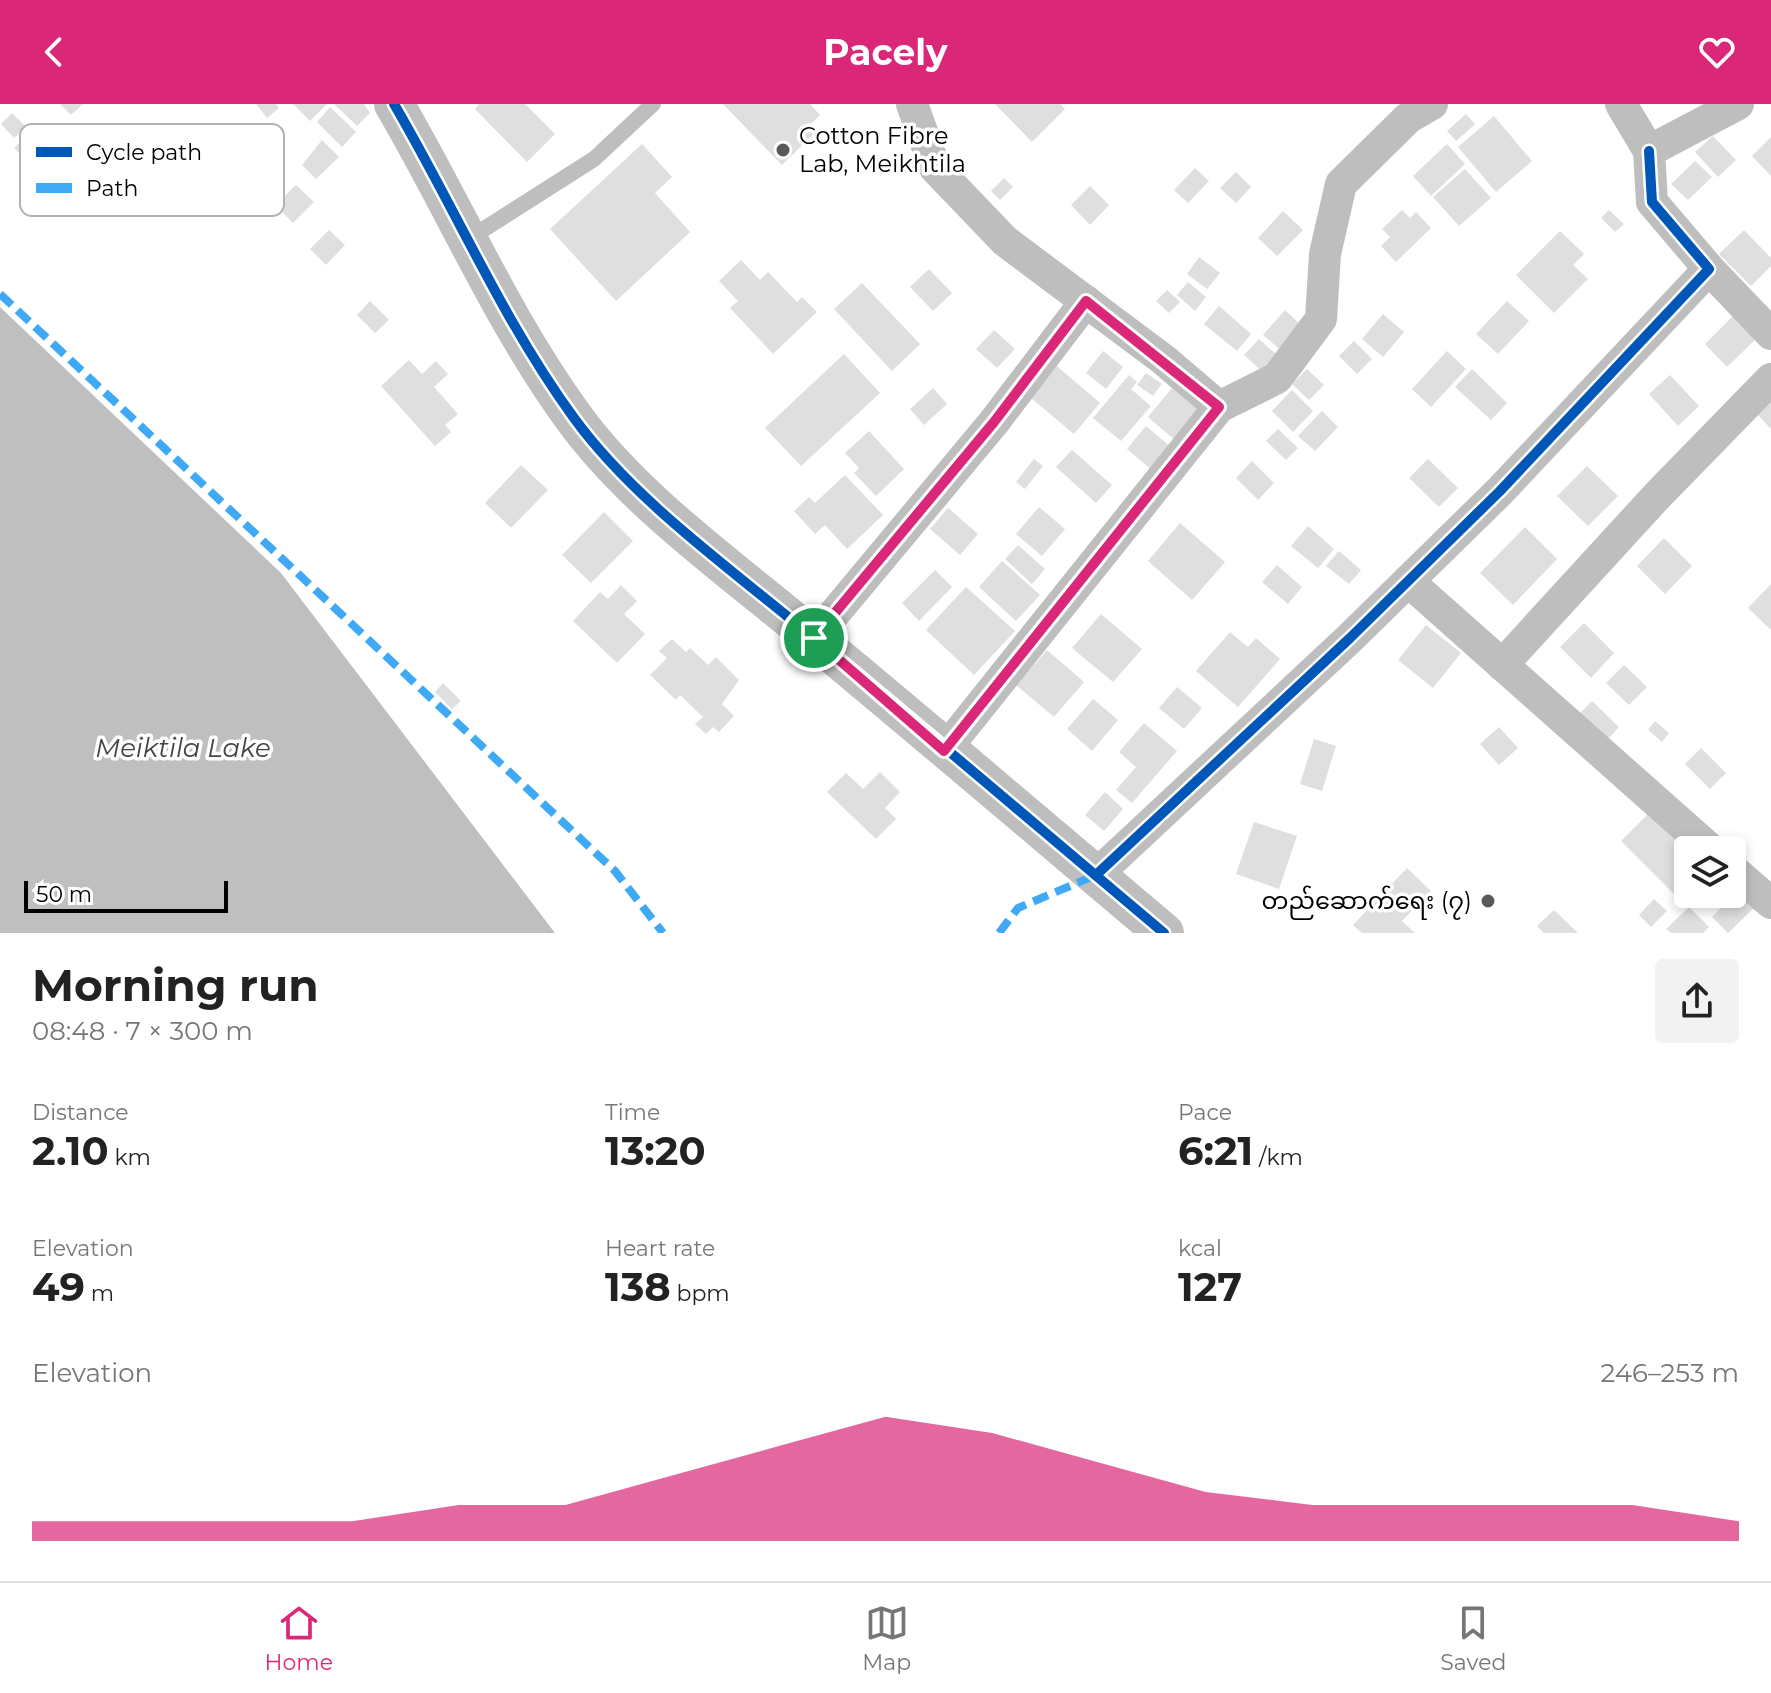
<!DOCTYPE html>
<html lang="en">
<head>
<meta charset="utf-8">
<style>
	:root { --surface:#fff; --page:#f2f2f2; --text:#222; --muted:#767676; --line:#e0e0e0; --accent:#db2777 }
	body { margin:0; font-family:Montserrat,"Noto Sans Myanmar",sans-serif; background:var(--page); color:var(--text); height:100vh; display:flex; flex-direction:column; font-size:30px; white-space:nowrap }
	* { box-sizing:border-box; margin:0 }
	p { font-size:26px; color:var(--muted) }
	.icon { flex:none; width:44px; height:44px; fill:none; stroke:currentColor; stroke-width:2; stroke-linecap:round; stroke-linejoin:round }
	.map { position:relative; height:829px; overflow:hidden }
	.side { display:flex; flex-direction:column; background:var(--surface); flex:1 }
	.side>* { flex:none }
	.buttons { position:absolute; left:1674px; top:732px; display:grid; gap:16px }
	.buttons a { display:grid; place-items:center; width:72px; height:72px; border-radius:8px; background:var(--surface); box-shadow:0 4px 12px #0003; font-size:40px }
	.scale { position:absolute; left:24px; bottom:20px; width:204px; box-sizing:border-box; padding-left:8px; border:4px solid #000; border-top:0; font-size:22px; line-height:28px; white-space:nowrap; color:#000; -webkit-text-stroke:6px #fff; paint-order:stroke }
	.pin { position:absolute; display:grid; place-items:center; width:68px; height:68px; color:#fff; margin:-34px; border:4px solid #fff; border-radius:50%; box-shadow:0 2px 8px #0007 }
	.round { display:grid; place-items:center; flex:none; width:84px; height:84px; border-radius:8px; background:var(--page) }
	.headline { display:flex; align-items:center; justify-content:space-between; height:136px; padding:0 32px }
	h1 { font-size:44px; font-weight:700; line-height:60px }
	.figures { display:grid; grid-template-columns:repeat(3,1fr); gap:12px; height:136px; padding:8px 32px }
	.figures div { display:grid; align-content:center }
	.figures b { font-size:40px; font-weight:700 }
	.figures small { font-size:22px; font-weight:400 }
	.figures p { font-size:22px }
	.chart { height:224px; padding:16px 32px }
	.chart p { display:flex; justify-content:space-between }
	.chart svg { width:100%; height:144px; margin-top:8px; fill:var(--accent); opacity:.7 }
	header { display:flex; justify-content:space-between; align-items:center; height:104px; padding:0 32px; background:var(--accent); color:#fff; font-size:36px; font-weight:700 }
	.menu { display:flex; justify-content:space-around; align-items:center; height:112px; border-top:2px solid var(--line); background:var(--surface); font-size:22px; color:var(--muted) }
	.menu a { display:grid; justify-items:center; gap:4px }
	.menu .active { color:var(--accent) }
	.map>svg:first-child { display:block }
	.water { fill:#bfbfbf }
	.building { fill:#dfdfdf }
	.lines { fill:none; stroke-linecap:round; stroke-linejoin:round }
	.service { stroke:#bebebe; stroke-width:16 }
	.minor { stroke:#bebebe; stroke-width:32 }
	.tertiary { stroke:#bebebe; stroke-width:40 }
	.quiet { stroke:#3fa9f5; stroke-width:8; stroke-dasharray:16 8; stroke-linecap:butt }
	.cycleway-casing { stroke:#fff; stroke-width:15 }
	.cycleway { stroke:#0057b8; stroke-width:10 }
	.route-casing { stroke:#fff; stroke-width:16 }
	.route { stroke:#db2777; stroke-width:10 }
	.poi-dot { fill:#595959; stroke:#fff; stroke-width:3 }
	.labels { text-anchor:middle; stroke-width:7; stroke-linejoin:round; paint-order:stroke }
	.poi-label { font-size:24px; fill:#000; stroke:#fff; text-anchor:start }
	.water-label { font-size:26px; font-style:italic; fill:#444; stroke:#fff }
	.key { fill:#fff; stroke:#b2b2b2; stroke-width:2 }
	.key-label { font-size:22px; fill:#000 }
</style>
</head>
<body>
<header><svg class="icon" aria-label="back" viewBox="0 0 24 24"><path d="M15 5l-7 7 7 7"/></svg>Pacely<svg class="icon" aria-label="heart" viewBox="0 0 24 24"><path d="M12 20l-8-8c-3-5 5-10 8-4 3-6 11-1 8 4z"/></svg></header>
<div class="map">
<svg width="1771" height="829" viewBox="0 0 1771 829">
	<rect width="100%" height="100%" fill="#fff"/>
	<path class="water" d="M0 203 281 469 555 829H0Z"/>
	<g class="building">
		<path d="M60 0H83L71 11Z"/>
		<path d="M256 0H276L279 4 267 14Z"/>
		<path d="M293 0H327L310 17Z"/>
		<path d="M334 0H364L370 9 357 22Z"/>
		<path d="M479 0H525L555 30 527 58 475 5Z"/>
		<path d="M723 0H810L820 11 808 23 814 30 782 61Z"/>
		<path d="M995 0H1060L1065 5 1032 38Z"/>
		<path d="M330 3 356 28 342 43 317 18Z"/>
		<path d="M12 9 26 23 14 34 1 20Z"/>
		<path d="M1466 10 1475 20 1456 37 1447 27Z"/>
		<path d="M1494 12 1532 57 1496 88 1458 43Z"/>
		<path d="M30 29 43 44 28 58 14 44Z"/>
		<path d="M1713 32 1736 56 1718 73 1695 48Z"/>
		<path d="M1771 33V72L1752 52Z"/>
		<path d="M322 36 339 53 316 75 302 61Z"/>
		<path d="M642 40 672 73 655 89 690 128 616 197 550 125Z"/>
		<path d="M1447 40 1465 60 1431 92 1413 72Z"/>
		<path d="M1695 57 1712 73 1688 96 1671 80Z"/>
		<path d="M1195 64 1209 77 1188 99 1174 86Z"/>
		<path d="M1465 65 1491 94 1459 122 1433 93Z"/>
		<path d="M1236 68 1251 83 1236 99 1220 84Z"/>
		<path d="M1004 74 1013 83 1000 96 991 87Z"/>
		<path d="M296 81 314 98 293 119 275 101Z"/>
		<path d="M1090 82 1109 101 1090 121 1071 101Z"/>
		<path d="M1402 106 1410 114 1416 108 1431 124 1396 158 1381 142 1390 133 1382 125Z"/>
		<path d="M1609 106 1624 120 1615 128 1601 114Z"/>
		<path d="M1283 107 1303 126 1277 152 1258 134Z"/>
		<path d="M329 126 345 141 326 161 310 145Z"/>
		<path d="M1744 126 1771 154V162L1751 182 1719 150Z"/>
		<path d="M1560 127 1584 150 1573 161 1588 175 1554 209 1516 171Z"/>
		<path d="M1199 153 1220 169 1207 185 1187 170Z"/>
		<path d="M741 156 760 176 768 168 797 198 802 193 817 208 773 250 730 204 738 197 719 177Z"/>
		<path d="M929 165 952 189 933 207 910 183Z"/>
		<path d="M1188 178 1206 193 1195 207 1177 191Z"/>
		<path d="M862 179 920 240 892 267 834 205Z"/>
		<path d="M1167 186 1180 198 1169 209 1156 197Z"/>
		<path d="M370 197 389 216 375 229 357 211Z"/>
		<path d="M1507 197 1529 217 1498 250 1476 230Z"/>
		<path d="M1219 202 1251 230 1237 247 1204 220Z"/>
		<path d="M1285 206 1303 223 1282 247 1263 231Z"/>
		<path d="M1736 209 1759 232 1727 263 1705 240Z"/>
		<path d="M1383 210 1404 228 1383 253 1362 235Z"/>
		<path d="M994 226 1015 245 997 264 976 245Z"/>
		<path d="M1259 235 1278 252 1264 269 1244 251Z"/>
		<path d="M1354 237 1372 255 1357 270 1339 252Z"/>
		<path d="M1103 247 1123 263 1106 285 1086 269Z"/>
		<path d="M1447 247 1466 265 1431 303 1412 285Z"/>
		<path d="M844 250 880 289 801 362 765 324Z"/>
		<path d="M409 256 422 270 436 257 448 270 434 283 458 310 445 321 451 328 435 342 381 282Z"/>
		<path d="M1052 258 1100 299 1074 330 1025 289Z"/>
		<path d="M1307 265 1324 281 1309 296 1292 280Z"/>
		<path d="M1472 265 1507 299 1491 316 1455 283Z"/>
		<path d="M1146 269 1162 280 1153 292 1137 281Z"/>
		<path d="M1129 271 1137 278 1131 285 1151 302 1121 337 1093 314Z"/>
		<path d="M1670 271 1699 302 1678 322 1649 290Z"/>
		<path d="M933 284 947 300 924 321 910 305Z"/>
		<path d="M1172 284 1201 309 1176 337 1148 313Z"/>
		<path d="M1292 286 1313 307 1293 328 1272 307Z"/>
		<path d="M1771 298V325L1758 311Z"/>
		<path d="M1322 307 1338 323 1315 347 1298 332Z"/>
		<path d="M1146 322 1172 344 1152 366 1127 345Z"/>
		<path d="M1278 325 1298 344 1286 356 1266 337Z"/>
		<path d="M869 327 904 365 876 392 854 369 859 364 845 349Z"/>
		<path d="M1072 346 1112 381 1096 399 1056 363Z"/>
		<path d="M1034 355 1043 362 1025 385 1016 378Z"/>
		<path d="M1428 355 1458 384 1439 403 1409 374Z"/>
		<path d="M1252 357 1274 379 1258 396 1236 374Z"/>
		<path d="M521 361 548 386 511 424 485 399Z"/>
		<path d="M1587 362 1618 392 1588 422 1557 392Z"/>
		<path d="M845 371 883 411 847 445 825 421 815 430 794 407 809 393 815 399Z"/>
		<path d="M1039 403 1065 425 1042 452 1016 430Z"/>
		<path d="M948 404 978 430 960 451 930 425Z"/>
		<path d="M604 408 633 437 591 479 562 451Z"/>
		<path d="M1180 419 1225 458 1192 496 1148 457Z"/>
		<path d="M1308 422 1334 445 1318 464 1291 442Z"/>
		<path d="M1525 423 1557 455 1513 501 1480 469Z"/>
		<path d="M1664 434 1692 462 1665 490 1637 462Z"/>
		<path d="M1018 441 1045 465 1032 480 1005 455Z"/>
		<path d="M1339 447 1361 466 1349 480 1326 462Z"/>
		<path d="M1002 457 1040 491 1016 517 979 483Z"/>
		<path d="M1277 461 1302 483 1288 500 1262 478Z"/>
		<path d="M935 466 952 483 919 517 902 499Z"/>
		<path d="M1771 480V526L1748 504Z"/>
		<path d="M621 481 637 497 624 510 645 530 617 559 573 517 600 488 608 495Z"/>
		<path d="M966 483 1015 527 974 571 926 526Z"/>
		<path d="M1101 510 1142 545 1113 578 1072 544Z"/>
		<path d="M1584 519 1614 549 1591 574 1560 543Z"/>
		<path d="M1426 521 1461 549 1433 584 1398 556Z"/>
		<path d="M1230 528 1248 543 1256 534 1280 555 1238 603 1196 567Z"/>
		<path d="M672 535 686 548 690 544 708 561 716 553 739 576 722 600 734 612 719 628 713 623 706 630 695 620 703 613 680 591 676 596 650 571 667 554 659 547Z"/>
		<path d="M1047 546 1084 578 1054 613 1016 581Z"/>
		<path d="M1624 561 1647 583 1629 601 1606 579Z"/>
		<path d="M443 579 461 597 452 605 435 588Z"/>
		<path d="M1177 583 1202 604 1184 625 1159 604Z"/>
		<path d="M1093 595 1118 616 1092 647 1067 625Z"/>
		<path d="M1592 597 1619 623 1606 637 1579 610Z"/>
		<path d="M1655 617 1669 629 1662 638 1648 626Z"/>
		<path d="M1144 619 1177 647 1132 699 1116 686 1136 663 1119 648Z"/>
		<path d="M1499 623 1518 644 1499 661 1480 640Z"/>
		<path d="M1314 635 1336 642 1322 687 1300 680Z"/>
		<path d="M1701 644 1726 669 1710 685 1685 660Z"/>
		<path d="M880 668 900 688 885 704 896 715 876 735 827 688 846 669 863 685Z"/>
		<path d="M1105 688 1123 705 1104 727 1085 711Z"/>
		<path d="M1652 706 1688 746V780L1676 792 1621 737Z"/>
		<path d="M1254 718 1297 732 1279 785 1236 770Z"/>
		<path d="M1407 764 1431 787 1402 817 1415 829H1362L1353 821Z"/>
		<path d="M1740 784 1757 801 1728 829 1712 813Z"/>
		<path d="M1654 795 1667 807 1651 823 1639 811Z"/>
		<path d="M1689 803 1709 823 1703 829H1671L1666 825Z"/>
		<path d="M1554 806 1578 829H1544L1537 822Z"/>
	</g>
	<g class="lines">
		<path class="service" d="M470 134 594 55 653 0"/>
		<g class="minor">
			<path d="M912 0 935 64 1005 137 1164 256 1219 303"/>
			<path d="M1621 0 1649 47 1738 0"/>
			<path d="M1709 165 1771 230"/>
			<path d="M1408 477 1711 746"/>
			<path d="M814 534 994 318 1086 197"/>
			<path d="M1502 561 1656 393 1771 275"/>
			<path d="M944 647 1219 303 1277 274 1321 215 1325 150 1341 80 1408 14 1432 0"/>
			<path d="M1732 765 1771 799"/>
			<path d="M1096 771 1350 534 1500 387 1709 165 1652 98 1649 47"/>
		</g>
		<path class="tertiary" d="M394 0C455 104 503 217 574 314 633 395 727 462 804 526 925 626 1044 728 1164 829"/>
		<g class="quiet">
			<path d="M0 190 615 767 663 829"/>
			<path d="M999 829 1018 804 1096 771"/>
		</g>
		<defs>
			<g id="cycleway">
				<path d="M394 0C455 104 503 217 574 314 633 395 727 462 804 526 925 626 1044 728 1164 829"/>
				<path d="M1096 771 1350 534 1500 387 1709 165 1652 98 1649 47"/>
			</g>
		</defs>
		<use href="#cycleway" class="cycleway-casing"/>
		<use href="#cycleway" class="cycleway"/>
	</g>
	<g class="lines">
		<defs>
			<path id="route" d="M1086 197 1219 303 944 647 814 534 994 318Z"/>
		</defs>
		<use href="#route" class="route-casing"/>
		<use href="#route" class="route"/>
	</g>
	<g class="poi-dot">
		<circle cx="783" cy="46" r="8"/>
		<circle cx="1488" cy="797" r="8"/>
	</g>
	<g class="labels">
		<g class="poi-label">
			<text x="799" y="40">Cotton Fibre<tspan x="799" dy="28">Lab, Meikhtila</tspan></text>
			<text x="1472" y="805" text-anchor="end">တည်ဆောက်ရေး (၇)</text>
		</g>
		<g class="water-label">
			<text x="183" y="653">Meiktila Lake</text>
		</g>
	</g>
	<rect x="20" y="20" width="264" height="92" rx="12" class="key"/>
	<rect x="36" y="43" width="36" height="10" fill="#0057b8"/>
	<rect x="36" y="79" width="36" height="10" fill="#3fa9f5"/>
	<g class="key-label">
		<text x="86" y="56">Cycle path</text>
		<text x="86" y="92">Path</text>
	</g>
</svg>
<div class="buttons">
<a><svg class="icon" aria-label="layers" viewBox="0 0 24 24"><path d="M12 4l9 5-9 5-9-5zM3 14l9 5 9-5"/></svg></a>
</div>
<div class="scale">50 m</div>
<div class="pin" style="left:814px;top:534px;background:#1e9e55"><svg class="icon" aria-label="arrive" viewBox="0 0 24 24"><path d="M6 21V4h12l-3 4 3 4H6"/></svg></div>
</div>
<section class="side">
<div class="headline"><div><h1>Morning run</h1><p>08:48 · 7 × 300 m</p></div><a class="round"><svg class="icon" aria-label="share" viewBox="0 0 24 24"><path d="M12 15V3M7 8l5-5 5 5M5 13v7h14v-7"/></svg></a></div>
<div class="figures">
<div><p>Distance</p><b>2.10<small> km</small></b></div>
<div><p>Time</p><b>13:20</b></div>
<div><p>Pace</p><b>6:21<small> /km</small></b></div>
</div>
<div class="figures">
<div><p>Elevation</p><b>49<small> m</small></b></div>
<div><p>Heart rate</p><b>138<small> bpm</small></b></div>
<div><p>kcal</p><b>127</b></div>
</div>
<div class="chart"><p><span>Elevation</span>246–253 m</p>
<svg viewBox="0 0 160 44" preserveAspectRatio="none"><path d="M0 44V38L10 38L20 38L30 38L40 33L50 33L60 24L70 15L80 6L90 11L100 20L110 29L120 33L130 33L140 33L150 33L160 38V44z"/></svg>
</div>
</section>
<nav class="menu">
<a class="active"><svg class="icon" aria-label="home" viewBox="0 0 24 24"><path d="M3 11l9-7 9 7M6 9v11h12V9"/></svg>Home</a>
<a><svg class="icon" aria-label="map" viewBox="0 0 24 24"><path d="M3 6l6-2 6 2 6-2v14l-6 2-6-2-6 2zM9 4v14M15 6v14"/></svg>Map</a>
<a><svg class="icon" aria-label="saved" viewBox="0 0 24 24"><path d="M7 4h10v16l-5-4-5 4z"/></svg>Saved</a>
</nav>
</body>
</html>
